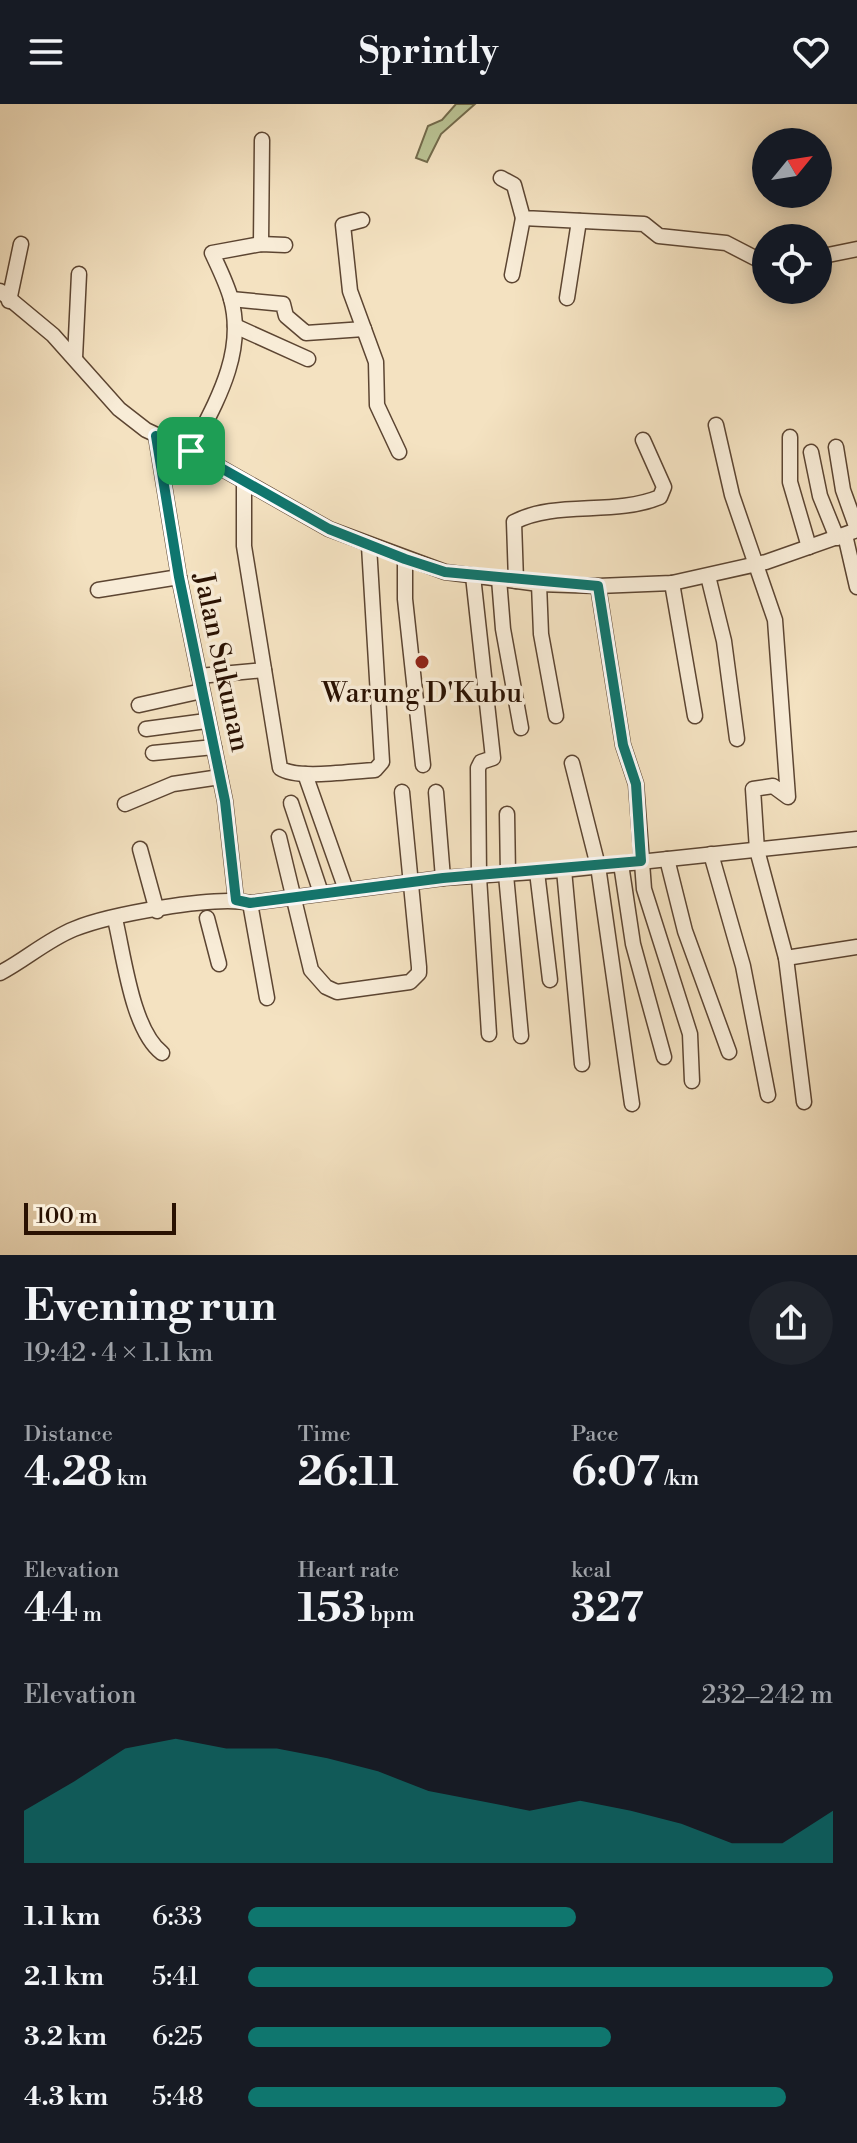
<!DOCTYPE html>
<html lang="en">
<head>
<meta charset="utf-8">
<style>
	:root { --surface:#171b24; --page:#20242c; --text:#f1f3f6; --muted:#9ea1a6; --accent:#0f766e }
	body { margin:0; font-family:"Libre Bodoni",serif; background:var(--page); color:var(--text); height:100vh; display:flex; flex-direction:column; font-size:30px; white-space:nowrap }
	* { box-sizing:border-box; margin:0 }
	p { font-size:26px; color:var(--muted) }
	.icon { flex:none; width:44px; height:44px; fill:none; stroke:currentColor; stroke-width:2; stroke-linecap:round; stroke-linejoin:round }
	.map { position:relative; height:1151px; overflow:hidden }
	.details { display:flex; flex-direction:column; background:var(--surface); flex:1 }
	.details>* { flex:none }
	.needle { width:52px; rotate:60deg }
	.tools { position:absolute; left:752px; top:24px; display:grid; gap:16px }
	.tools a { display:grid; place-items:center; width:80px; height:80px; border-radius:50%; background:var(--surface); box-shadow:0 4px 20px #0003; font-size:40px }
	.scale { position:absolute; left:24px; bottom:20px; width:152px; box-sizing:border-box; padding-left:8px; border:4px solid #291102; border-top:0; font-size:22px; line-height:28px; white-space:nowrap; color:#291102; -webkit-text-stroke:6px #f8ecd7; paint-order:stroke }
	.pin { position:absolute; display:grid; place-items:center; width:68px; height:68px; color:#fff; margin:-34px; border-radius:16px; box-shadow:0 4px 12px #0006 }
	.round { display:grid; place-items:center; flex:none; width:84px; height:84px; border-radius:42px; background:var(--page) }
	.summary { display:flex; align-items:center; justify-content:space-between; height:136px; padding:0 24px }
	h1 { font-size:44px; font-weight:700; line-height:60px }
	.figures { display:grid; grid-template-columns:repeat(3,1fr); gap:12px; height:136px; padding:8px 24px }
	.figures div { display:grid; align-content:center }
	.figures b { font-size:40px; font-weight:700 }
	.figures small { font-size:22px; font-weight:400 }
	.figures p { font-size:22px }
	.chart { height:224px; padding:16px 24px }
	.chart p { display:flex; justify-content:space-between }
	.chart svg { width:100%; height:144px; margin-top:8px; fill:var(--accent); opacity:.7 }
	ul { padding:0 24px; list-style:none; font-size:26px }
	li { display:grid; grid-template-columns:128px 96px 1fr; align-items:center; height:60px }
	li i { height:20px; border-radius:10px; background:var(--accent) }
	header { display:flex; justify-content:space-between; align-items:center; height:104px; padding:0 24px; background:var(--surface); font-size:36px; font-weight:700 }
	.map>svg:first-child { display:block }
	.green { fill:#bac394; stroke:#726a4b; stroke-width:2 }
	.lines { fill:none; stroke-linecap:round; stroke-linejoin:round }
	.minor-casing { stroke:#5c4532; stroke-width:17 }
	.minor { stroke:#f8ecd7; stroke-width:14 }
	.route-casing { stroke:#fff; stroke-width:16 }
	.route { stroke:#0f766e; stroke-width:10 }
	.poi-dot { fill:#8f2418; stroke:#f8ecd7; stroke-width:3 }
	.labels { text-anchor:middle; stroke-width:7; stroke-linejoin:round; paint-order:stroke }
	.street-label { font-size:28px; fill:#291102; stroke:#f8ecd7 }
	.poi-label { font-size:28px; fill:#291102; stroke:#f8ecd7 }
</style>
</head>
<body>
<header><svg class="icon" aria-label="menu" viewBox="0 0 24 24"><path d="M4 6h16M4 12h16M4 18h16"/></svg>Sprintly<svg class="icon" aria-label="heart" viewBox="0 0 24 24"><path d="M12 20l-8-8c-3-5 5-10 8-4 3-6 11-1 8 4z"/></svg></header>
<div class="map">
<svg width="857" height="1151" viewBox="0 0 857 1151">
	<rect width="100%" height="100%" fill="#f4e2c1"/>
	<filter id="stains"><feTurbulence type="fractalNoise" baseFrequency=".0025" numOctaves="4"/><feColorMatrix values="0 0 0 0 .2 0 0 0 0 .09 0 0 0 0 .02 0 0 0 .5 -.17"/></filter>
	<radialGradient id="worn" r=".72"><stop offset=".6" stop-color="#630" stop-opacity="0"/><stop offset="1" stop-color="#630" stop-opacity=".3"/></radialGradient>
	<path class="green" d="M456 0H475L441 30 427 58 416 54 428 22 442 16Z"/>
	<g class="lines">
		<defs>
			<g id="minor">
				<path d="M501 74 514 81 523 114 644 120 659 132 726 139 755 154 766 156"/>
				<path d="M362 116 343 121 350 187 376 258 377 301 399 348"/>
				<path d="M261 140 262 36"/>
				<path d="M818 153 857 145"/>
				<path d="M512 171 523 114"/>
				<path d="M0 187 53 231 119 305 146 326 191 347 329 425 445 468 539 480 598 482 672 479 766 458 857 426"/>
				<path d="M567 194 579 117"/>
				<path d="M231 195 283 200 286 212 306 229 364 225"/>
				<path d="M9 197 21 140"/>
				<path d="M235 222 308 255"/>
				<path d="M75 254 79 170"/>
				<path d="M716 321 732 391 775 516 788 693 773 682 753 685 757 746 786 854 804 998"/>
				<path d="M156 332 179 473 225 697 236 796"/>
				<path d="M790 333V378L809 443"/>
				<path d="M836 343 843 386 857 425"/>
				<path d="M191 347C215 300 246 250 231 195 227 180 219 164 212 149L261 140 285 141"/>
				<path d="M811 348 820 392 837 434"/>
				<path d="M244 378V442L280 664C297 676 352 667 375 666L382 658 369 442"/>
				<path d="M845 431 857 483"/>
				<path d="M405 455V495L423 661"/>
				<path d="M473 472 493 654 481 658 478 664 479 773 489 930"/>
				<path d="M708 472 724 537 737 635"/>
				<path d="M499 475 503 525 521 624"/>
				<path d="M516 477 514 418C556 396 614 412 660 393L664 383 643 336"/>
				<path d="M672 479 695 612"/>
				<path d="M539 480 541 530 556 612"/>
				<path d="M598 482 623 641 636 680 644 785 690 930 692 977"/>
				<path d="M98 486 179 473"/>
				<path d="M199 572 264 566"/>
				<path d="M139 601 202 587"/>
				<path d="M146 625 206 617"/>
				<path d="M153 649 214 643"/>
				<path d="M572 659 598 762 632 1000"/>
				<path d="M305 670 346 786"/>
				<path d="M436 688 443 774"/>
				<path d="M291 699 321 789"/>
				<path d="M125 700 173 680 220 673"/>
				<path d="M507 710 508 771"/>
				<path d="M279 733 311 866 326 883 337 888 410 878 419 869V863L402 688"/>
				<path d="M140 745 157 807"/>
				<path d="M711 750 743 862 768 991"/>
				<path d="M667 755 685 827 729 948"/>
				<path d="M621 760 633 840 664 953"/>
				<path d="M564 766 582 960"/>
				<path d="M537 768 550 876"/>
				<path d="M506 771 521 932"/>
				<path d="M250 799 267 894"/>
				<path d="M207 814 219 860"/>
				<path d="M115 815C124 852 132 926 162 949"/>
				<path d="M786 854 857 843"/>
				<path d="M0 869C25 856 47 836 74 825 108 811 215 791 250 799L443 774 564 766 857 735"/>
			</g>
		</defs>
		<use href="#minor" class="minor-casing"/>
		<use href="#minor" class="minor"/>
	</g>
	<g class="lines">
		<defs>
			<path id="route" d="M156 332 191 347 329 425 405 455 445 468 598 482 623 641 636 680 641 757 443 774 250 799 236 796 225 697 179 473Z"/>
		</defs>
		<use href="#route" class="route-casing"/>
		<use href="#route" class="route"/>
	</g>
	<circle class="poi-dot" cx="422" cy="558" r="8"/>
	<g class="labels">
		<g class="street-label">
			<text transform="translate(223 558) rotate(78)" y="10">Jalan Sukunan</text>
		</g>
		<g class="poi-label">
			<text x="422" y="598">Warung D'Kubu</text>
		</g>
	</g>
	<rect width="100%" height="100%" filter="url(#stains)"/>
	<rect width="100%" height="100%" fill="url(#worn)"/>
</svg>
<div class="tools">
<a><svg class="needle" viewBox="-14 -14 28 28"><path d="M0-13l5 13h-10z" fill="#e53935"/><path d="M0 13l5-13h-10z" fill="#9ea1a6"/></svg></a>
<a><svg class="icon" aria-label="locate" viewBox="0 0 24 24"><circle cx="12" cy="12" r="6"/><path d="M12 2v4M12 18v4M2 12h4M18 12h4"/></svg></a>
</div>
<div class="scale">100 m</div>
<div class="pin" style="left:191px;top:347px;background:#1e9e55"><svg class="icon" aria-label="arrive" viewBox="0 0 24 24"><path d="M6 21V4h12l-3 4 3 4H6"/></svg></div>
</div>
<section class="details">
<div class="summary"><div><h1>Evening run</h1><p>19:42 · 4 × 1.1 km</p></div><a class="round"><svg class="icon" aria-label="share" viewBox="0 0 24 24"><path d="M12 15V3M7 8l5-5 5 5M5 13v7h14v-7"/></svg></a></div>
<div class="figures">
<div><p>Distance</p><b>4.28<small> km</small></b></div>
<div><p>Time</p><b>26:11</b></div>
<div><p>Pace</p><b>6:07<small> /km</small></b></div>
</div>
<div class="figures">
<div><p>Elevation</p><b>44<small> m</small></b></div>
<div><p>Heart rate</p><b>153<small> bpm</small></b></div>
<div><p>kcal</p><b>327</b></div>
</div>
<div class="chart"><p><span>Elevation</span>232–242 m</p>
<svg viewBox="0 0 160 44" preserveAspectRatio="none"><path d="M0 44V28L10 19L20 9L30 6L40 9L50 9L60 12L70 16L80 22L90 25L100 28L110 25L120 28L130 32L140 38L150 38L160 28V44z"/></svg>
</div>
<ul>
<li><b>1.1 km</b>6:33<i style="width:56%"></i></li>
<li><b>2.1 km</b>5:41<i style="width:100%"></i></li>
<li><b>3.2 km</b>6:25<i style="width:62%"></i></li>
<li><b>4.3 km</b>5:48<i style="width:92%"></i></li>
</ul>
</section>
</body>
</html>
